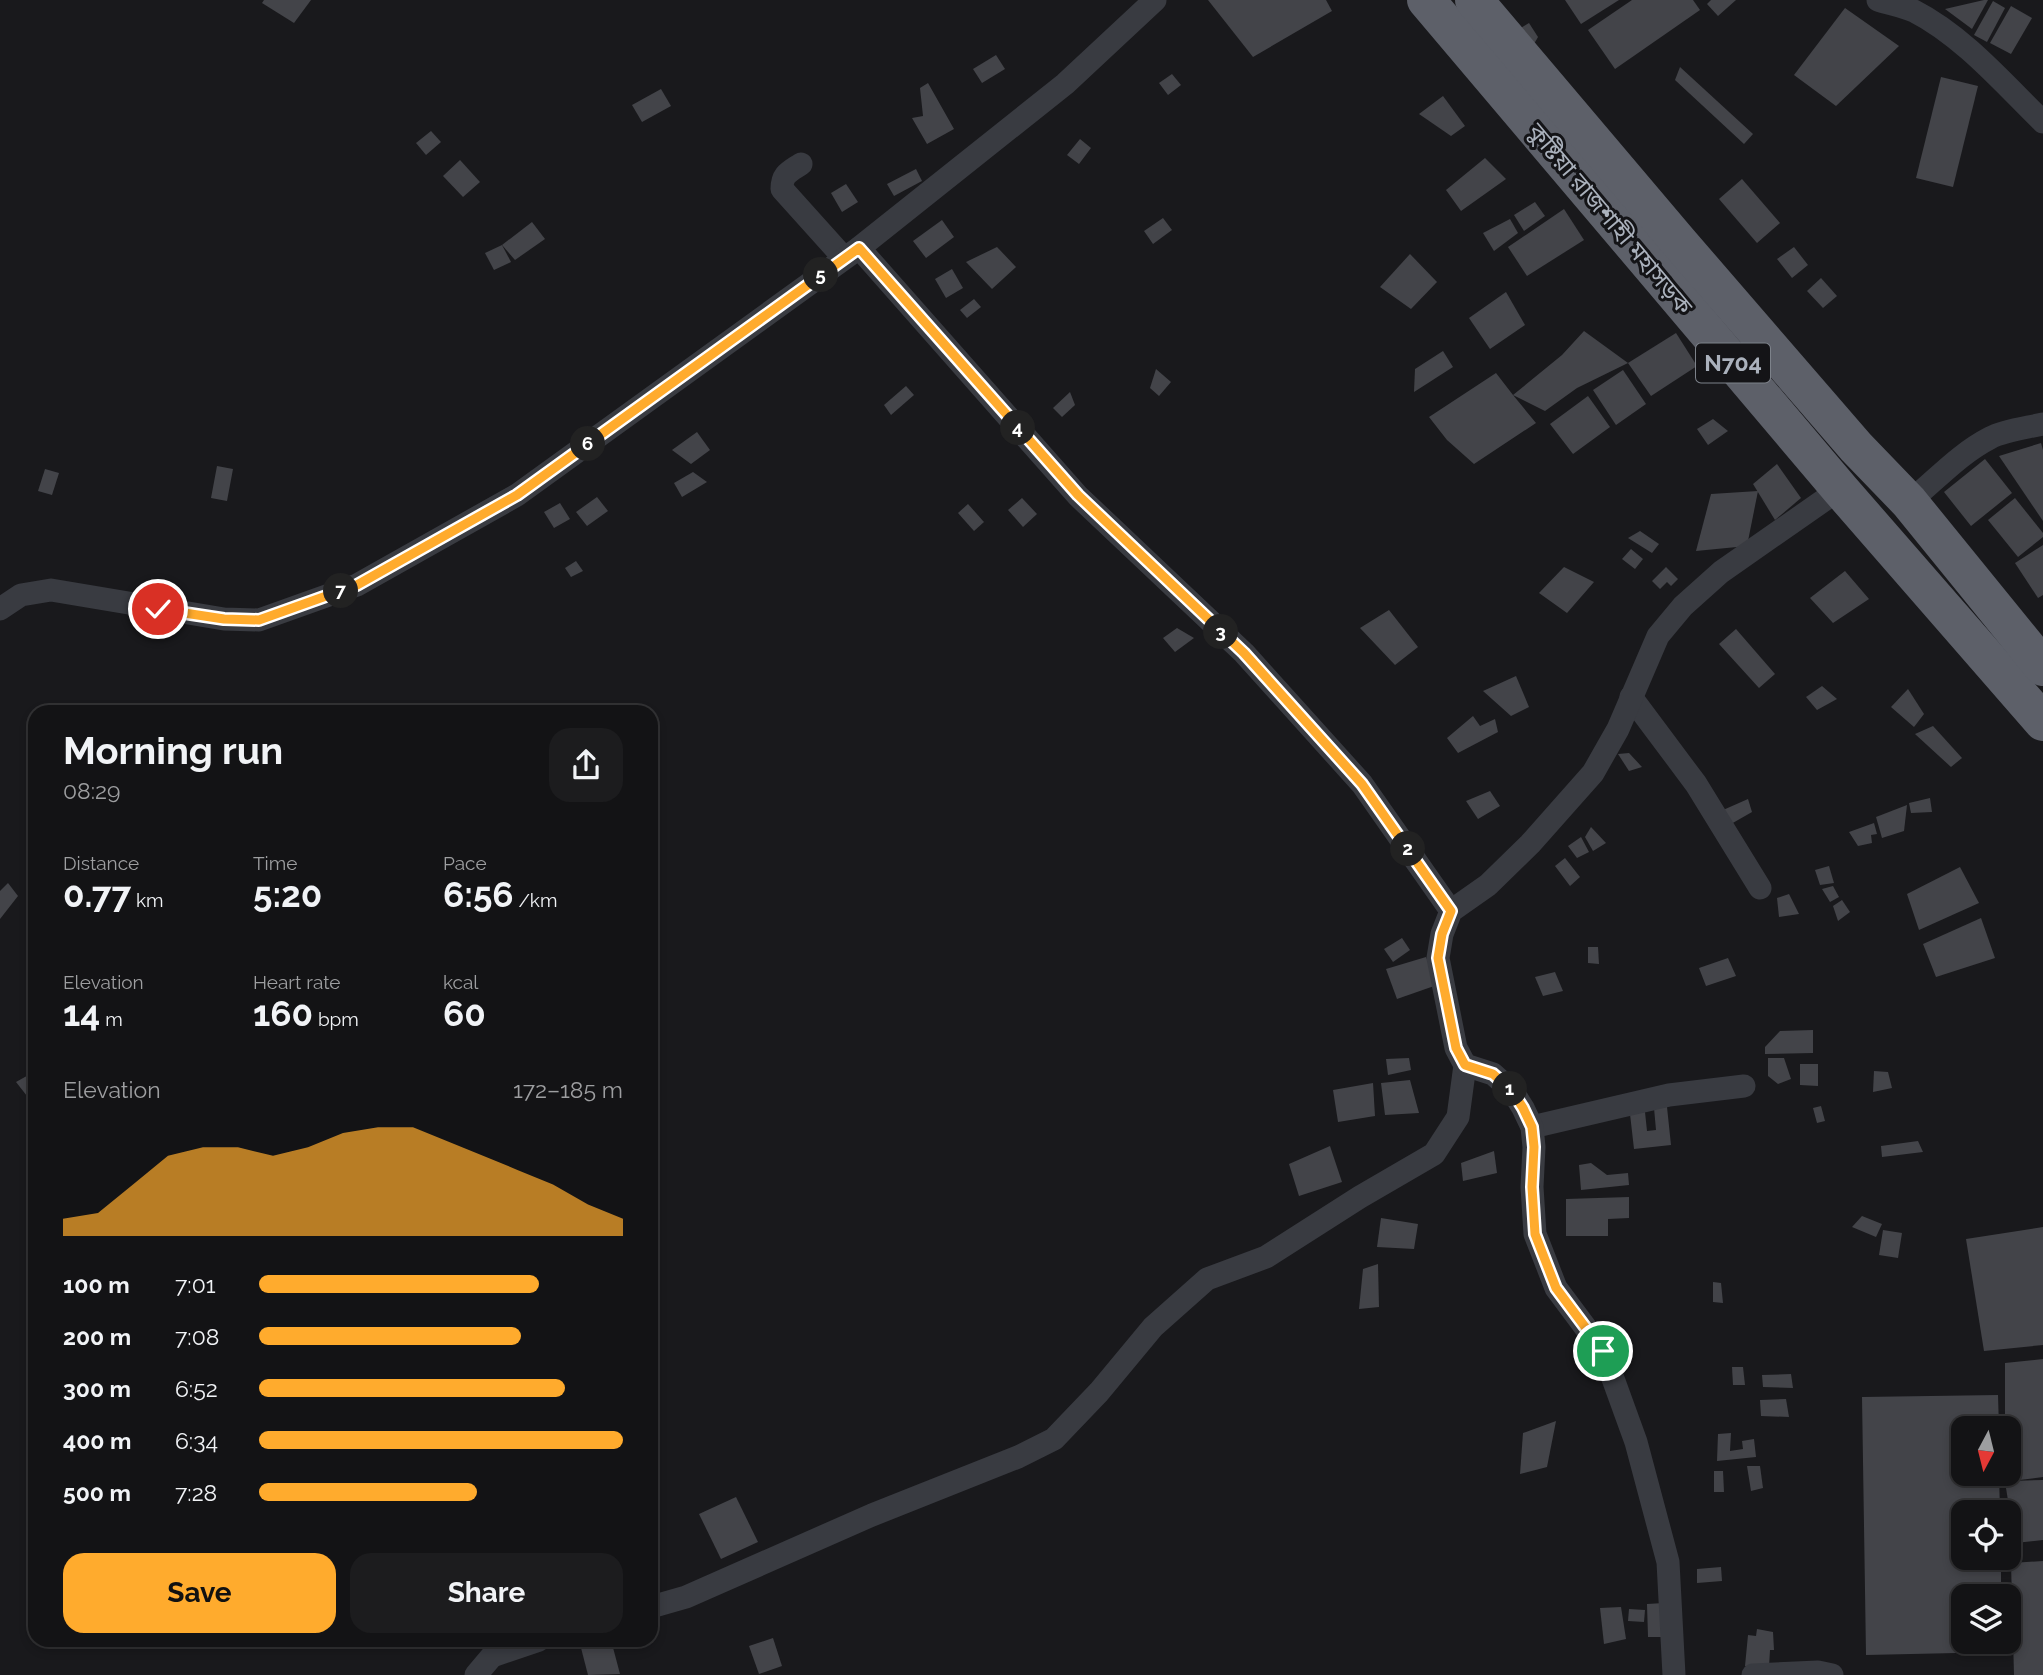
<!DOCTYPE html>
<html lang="en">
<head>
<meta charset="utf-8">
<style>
	:root { --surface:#131315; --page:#1c1c1e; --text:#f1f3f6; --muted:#9d9ea0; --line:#323234; --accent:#ffab2d }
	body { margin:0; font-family:Raleway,"Noto Sans Bengali",sans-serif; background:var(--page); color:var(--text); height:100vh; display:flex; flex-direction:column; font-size:26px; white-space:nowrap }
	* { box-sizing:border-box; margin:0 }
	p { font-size:23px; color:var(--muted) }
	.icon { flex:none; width:38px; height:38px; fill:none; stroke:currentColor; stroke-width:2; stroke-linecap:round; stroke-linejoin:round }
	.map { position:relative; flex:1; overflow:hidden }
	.panel { position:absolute; left:28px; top:705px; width:630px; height:942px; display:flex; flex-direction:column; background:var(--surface); border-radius:21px; box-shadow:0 4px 10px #0003,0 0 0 2px var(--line) }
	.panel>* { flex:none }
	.needle { width:46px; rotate:187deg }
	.tools { position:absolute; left:1951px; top:1416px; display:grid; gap:14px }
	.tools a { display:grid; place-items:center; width:70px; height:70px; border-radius:14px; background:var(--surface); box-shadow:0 4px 10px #0003,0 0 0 2px var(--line); font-size:35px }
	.pin { position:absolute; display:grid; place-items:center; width:60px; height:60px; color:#fff; margin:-30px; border:4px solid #fff; border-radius:50%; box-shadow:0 2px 7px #0007 }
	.km { position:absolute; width:35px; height:35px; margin:-18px; border-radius:50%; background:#222; color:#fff; font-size:19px; line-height:35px; text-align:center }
	.round { display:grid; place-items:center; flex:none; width:74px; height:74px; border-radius:21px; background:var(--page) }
	.head { display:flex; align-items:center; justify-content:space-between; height:119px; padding:0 35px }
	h1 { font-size:38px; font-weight:700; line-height:52px }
	.figures { display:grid; grid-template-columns:repeat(3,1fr); gap:10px; height:119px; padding:7px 35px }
	.figures div { display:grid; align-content:center }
	.figures b { font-size:35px; font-weight:700 }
	.figures small { font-size:19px; font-weight:400 }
	.figures p { font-size:19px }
	.chart { height:196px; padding:14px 35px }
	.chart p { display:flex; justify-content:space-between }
	.chart svg { width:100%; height:126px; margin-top:7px; fill:var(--accent); opacity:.7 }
	.primary-button { display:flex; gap:14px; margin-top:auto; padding:14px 35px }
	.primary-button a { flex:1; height:80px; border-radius:21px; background:var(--accent); color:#111; font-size:28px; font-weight:700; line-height:80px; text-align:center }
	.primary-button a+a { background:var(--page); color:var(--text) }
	ul { padding:0 35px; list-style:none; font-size:23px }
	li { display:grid; grid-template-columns:112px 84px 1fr; align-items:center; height:52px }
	li i { height:18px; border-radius:9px; background:var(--accent) }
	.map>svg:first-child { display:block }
	.building { fill:#434449 }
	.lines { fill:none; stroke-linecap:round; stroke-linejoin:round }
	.minor { stroke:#393b41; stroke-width:23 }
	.trunk { stroke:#5d6069; stroke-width:38 }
	.route-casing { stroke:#fff; stroke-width:14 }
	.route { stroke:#ffab2d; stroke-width:9 }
	.labels { text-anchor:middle; stroke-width:6; stroke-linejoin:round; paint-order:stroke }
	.shield { fill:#141417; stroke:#7d828a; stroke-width:2 }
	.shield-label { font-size:23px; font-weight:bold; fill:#aab1bc }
	.street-label { font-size:24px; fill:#aab1bc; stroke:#141417 }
</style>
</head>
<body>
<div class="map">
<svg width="2043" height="1675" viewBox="0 0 2043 1675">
	<rect width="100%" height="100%" fill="#19191c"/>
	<g class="building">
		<path d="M264 0H311L294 23 262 3Z"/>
		<path d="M1208 0H1326L1332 11 1253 57Z"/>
		<path d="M1565 0H1619L1581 24Z"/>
		<path d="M1632 0H1693L1700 10 1615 69 1588 30Z"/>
		<path d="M1711 0H1736L1718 16 1707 4Z"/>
		<path d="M1984 0H1988L1972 29 1945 9Z"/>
		<path d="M1993 1 2005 8 1987 42 1974 35Z"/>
		<path d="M2011 6 2032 18 2011 54 1990 43Z"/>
		<path d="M1845 8 1899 46 1836 106 1794 75Z"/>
		<path d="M1529 23 1538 37 1530 51 1516 31Z"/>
		<path d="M996 55 1005 69 982 83 973 69Z"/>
		<path d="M1680 67 1753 134 1744 144 1675 80Z"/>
		<path d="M1172 74 1181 85 1168 95 1159 83Z"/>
		<path d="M1941 77 1978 86 1953 187 1916 178Z"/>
		<path d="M928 83 954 129 927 144 912 118 923 116 920 88Z"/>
		<path d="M661 89 671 106 642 122 632 105Z"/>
		<path d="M1443 96 1465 126 1451 136 1419 114Z"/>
		<path d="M431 131 441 142 426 155 416 143Z"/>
		<path d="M1080 139 1091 148 1079 164 1067 155Z"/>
		<path d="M1485 158 1506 179 1461 211 1446 190Z"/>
		<path d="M460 160 480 182 463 197 443 176Z"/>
		<path d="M916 169 922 181 894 196 887 184Z"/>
		<path d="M1742 179 1780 223 1757 243 1719 199Z"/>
		<path d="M846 184 858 202 842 212 831 193Z"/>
		<path d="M1535 202 1545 216 1524 231 1514 215Z"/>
		<path d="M1564 209 1584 240 1527 276 1508 247Z"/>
		<path d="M1163 218 1172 230 1153 244 1144 231Z"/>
		<path d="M1510 219 1518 233 1494 251 1483 233Z"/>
		<path d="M942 220 954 237 926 258 913 241Z"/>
		<path d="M532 222 545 239 515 260 502 245Z"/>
		<path d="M502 245 511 262 494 270 485 253Z"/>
		<path d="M997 247 1016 267 992 289 966 262Z"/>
		<path d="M1794 247 1808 265 1792 278 1777 259Z"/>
		<path d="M1410 254 1437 282 1411 309 1380 287Z"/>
		<path d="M952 269 963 288 946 298 935 279Z"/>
		<path d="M1821 278 1837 296 1823 308 1807 291Z"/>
		<path d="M1506 292 1525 325 1490 349 1469 318Z"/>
		<path d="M974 299 981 307 967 318 960 310Z"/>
		<path d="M1584 331 1628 363 1577 388 1545 411 1513 395 1536 423 1474 464 1447 440 1429 417 1496 373 1513 395 1562 355Z"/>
		<path d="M1676 333 1697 366 1651 396 1628 363Z"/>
		<path d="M1443 351 1453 367 1414 392 1415 369Z"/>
		<path d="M1156 369 1171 382 1159 396 1150 388Z"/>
		<path d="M1623 370 1646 404 1616 425 1593 390Z"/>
		<path d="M906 386 914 395 891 415 884 405Z"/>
		<path d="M1070 392 1075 405 1062 417 1053 408Z"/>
		<path d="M1588 396 1610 427 1573 454 1550 424Z"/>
		<path d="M1713 419 1728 431 1708 445 1697 429Z"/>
		<path d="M697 432 710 450 691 464 672 450Z"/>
		<path d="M2041 443 2043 450V521L1999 456Z"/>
		<path d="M1985 459 2012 493 1971 526 1944 492Z"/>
		<path d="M1777 464 1801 498 1775 520 1753 484Z"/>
		<path d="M217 466 233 469 227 501 211 498Z"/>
		<path d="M45 469 59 473 52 495 38 491Z"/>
		<path d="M693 472 707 482 682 497 674 483Z"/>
		<path d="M1758 491 1747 546 1696 551 1711 494Z"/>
		<path d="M597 497 608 511 587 526 576 512Z"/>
		<path d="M1022 498 1037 514 1023 527 1008 510Z"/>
		<path d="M2015 498 2043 533V537L2018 557 1988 520Z"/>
		<path d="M560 503 570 519 554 528 544 512Z"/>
		<path d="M968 504 984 522 974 531 958 513Z"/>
		<path d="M1640 531 1659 544 1652 553 1628 538Z"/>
		<path d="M2043 545V595L2038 598 2015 563Z"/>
		<path d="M1631 549 1643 559 1635 569 1622 559Z"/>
		<path d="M576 561 583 571 571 577 565 568Z"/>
		<path d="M1564 567 1594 582 1567 613 1539 593Z"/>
		<path d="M1666 567 1678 579 1671 586 1667 582 1660 589 1652 581Z"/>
		<path d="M1845 571 1869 599 1833 623 1810 598Z"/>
		<path d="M1389 610 1418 647 1395 665 1360 628Z"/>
		<path d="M1177 628 1194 638 1175 652 1163 638Z"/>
		<path d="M1736 629 1775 674 1759 688 1719 644Z"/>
		<path d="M1516 676 1529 707 1511 716 1483 691Z"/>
		<path d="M1822 686 1837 699 1817 710 1806 697Z"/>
		<path d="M1908 689 1924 714 1914 727 1891 707Z"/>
		<path d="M1473 716 1480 726 1495 719 1498 732 1458 753 1447 738Z"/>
		<path d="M1933 726 1962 758 1951 767 1915 734Z"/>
		<path d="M1629 753 1642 767 1629 771 1618 754Z"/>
		<path d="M1490 791 1500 806 1478 819 1466 801Z"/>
		<path d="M1930 798 1932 812 1911 813 1909 803Z"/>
		<path d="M1748 799 1752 812 1724 828 1714 814Z"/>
		<path d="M1907 805 1904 831 1882 838 1876 817Z"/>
		<path d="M1874 823 1877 834 1871 835 1872 843 1858 846 1849 832Z"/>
		<path d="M1591 827 1606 843 1593 851 1585 837Z"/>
		<path d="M1581 837 1589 852 1577 858 1568 846Z"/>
		<path d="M1565 858 1580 877 1570 886 1555 866Z"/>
		<path d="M1829 866 1834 883 1820 885 1815 870Z"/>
		<path d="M1960 867 1979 903 1919 930 1907 894Z"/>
		<path d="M8 883 18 896 0 919V891Z"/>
		<path d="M1833 886 1839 897 1830 902 1822 889Z"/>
		<path d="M1789 894 1799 914 1779 917 1777 898Z"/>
		<path d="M1842 900 1850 912 1838 921 1833 906Z"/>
		<path d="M1981 918 1995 958 1936 977 1923 944Z"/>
		<path d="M1402 938 1410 950 1393 962 1384 949Z"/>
		<path d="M1588 947H1598L1599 964 1588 963Z"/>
		<path d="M1426 957 1437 985 1397 999 1386 969Z"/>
		<path d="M1728 958 1736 976 1706 986 1699 968Z"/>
		<path d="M1555 972 1563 991 1543 996 1535 977Z"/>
		<path d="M1813 1030V1053L1765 1054V1047L1780 1031Z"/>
		<path d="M1409 1058 1411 1070 1388 1075 1386 1059Z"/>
		<path d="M1768 1058H1784L1791 1079 1778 1084 1768 1076Z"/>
		<path d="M1800 1064H1818V1086L1800 1085Z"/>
		<path d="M1874 1071 1888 1072 1892 1088 1873 1092Z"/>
		<path d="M32 1073 35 1081V1091L27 1096 16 1082Z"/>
		<path d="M1410 1080 1419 1113 1385 1115 1381 1083Z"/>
		<path d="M1373 1083 1375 1116 1338 1122 1333 1090Z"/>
		<path d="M1821 1106 1825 1121 1817 1123 1813 1108Z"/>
		<path d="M1667 1107 1671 1145 1634 1149 1630 1114 1645 1112 1647 1131 1656 1130 1654 1108Z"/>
		<path d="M1918 1141 1923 1152 1882 1157 1881 1146Z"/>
		<path d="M1330 1146 1342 1182 1299 1196 1289 1164Z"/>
		<path d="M1494 1151 1497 1173 1463 1181 1461 1163Z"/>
		<path d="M1591 1163 1607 1175 1628 1173 1629 1185 1581 1190 1579 1165Z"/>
		<path d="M1629 1197V1218L1608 1219V1236H1566V1199Z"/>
		<path d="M1862 1216 1882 1224 1876 1237 1852 1227Z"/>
		<path d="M1381 1218 1418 1224 1414 1249 1377 1247Z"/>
		<path d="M2043 1227V1345L1984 1351 1966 1239Z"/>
		<path d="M1883 1230 1902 1233 1898 1258 1879 1255Z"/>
		<path d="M1378 1264 1379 1307 1359 1309 1363 1269Z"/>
		<path d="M1713 1282 1721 1283 1723 1303 1713 1302Z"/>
		<path d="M2043 1359V1477L2011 1481 2043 1480V1540L2015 1543 2005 1482V1474H2009V1428H2005V1363Z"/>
		<path d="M1732 1367H1743L1745 1385H1733Z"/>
		<path d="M1791 1374 1793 1388 1763 1387 1762 1375Z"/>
		<path d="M1998 1395 1999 1428H1964V1474H1999L2000 1512H1964V1558H2001V1596H1964V1642H2002V1652L1866 1655 1862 1397Z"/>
		<path d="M1786 1399 1789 1417 1761 1416 1760 1400Z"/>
		<path d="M1556 1421 1547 1467 1520 1474 1523 1433Z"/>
		<path d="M1731 1433 1730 1451 1743 1449 1742 1441 1754 1439 1756 1457 1717 1461 1718 1434Z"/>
		<path d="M1747 1466H1760L1763 1488 1751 1491Z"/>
		<path d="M1714 1471H1723L1724 1492H1714Z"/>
		<path d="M736 1497 758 1542 721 1559 699 1514Z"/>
		<path d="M2043 1561V1675H2014L2011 1563Z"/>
		<path d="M1721 1567 1722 1581 1697 1583V1569Z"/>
		<path d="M1664 1603 1667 1637H1648L1647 1604Z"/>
		<path d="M1621 1607 1626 1639 1604 1644 1600 1608Z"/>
		<path d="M1629 1609 1645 1610 1644 1622 1628 1621Z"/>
		<path d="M1757 1629 1773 1632 1774 1650H1770L1769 1667 1745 1666 1748 1635 1756 1636Z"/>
		<path d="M773 1638 782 1666 759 1674 749 1646Z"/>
		<path d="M598 1640H611L620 1674 588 1675 580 1644Z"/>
	</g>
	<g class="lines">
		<g class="minor">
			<path d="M1878 0C1890 4 1903 6 1914 11 1963 36 2004 84 2043 122"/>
			<path d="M801 164C789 172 782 174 782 189L844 258"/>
			<path d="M859 248 1078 496 1244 653 1362 784 1451 911"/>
			<path d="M1909 502C1936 480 1959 454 1990 438 2005 430 2026 428 2043 424"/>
			<path d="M0 609 21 595 51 590 224 619 259 620 357 585 517 495 859 248 1065 84 1155 0"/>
			<path d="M1631 697 1696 784 1760 888"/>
			<path d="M1532 1127 1669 1095 1744 1086"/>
			<path d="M651 1607 686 1597 872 1515 1018 1457 1054 1439 1099 1392 1153 1327 1207 1279 1266 1257 1360 1197 1434 1154 1458 1117 1465 1065"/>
			<path d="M476 1675 492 1656 539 1640"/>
			<path d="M1674 1675 1668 1562 1636 1442 1603 1351 1556 1288 1535 1234 1532 1187 1534 1147 1532 1127 1523 1108 1513 1092 1493 1074 1465 1065 1456 1048 1438 958 1442 934 1451 911 1488 885 1530 844 1593 773 1618 729 1658 636 1683 606 1721 572 1840 489"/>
			<path d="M1753 1675 1818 1672 1832 1675"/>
		</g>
		<g class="trunk">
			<path d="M1426 0 1840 489 2043 722"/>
			<path d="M1474 0 1678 241 1856 447 1909 502 2043 667"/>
		</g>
	</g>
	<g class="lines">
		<defs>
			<path id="route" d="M158 609 224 619 259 620 357 585 517 495 859 248 1078 495 1244 653 1362 784 1451 911 1442 934 1438 958 1456 1048 1465 1065 1493 1074 1513 1092 1523 1108 1532 1127 1534 1147 1532 1187 1535 1234 1556 1288 1603 1351"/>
		</defs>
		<use href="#route" class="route-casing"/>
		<use href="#route" class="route"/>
	</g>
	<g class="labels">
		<rect class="shield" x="1696" y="343.5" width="74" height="39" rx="5"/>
		<g class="shield-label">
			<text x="1733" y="371">N704</text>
		</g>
		<g class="street-label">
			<text transform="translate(1610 219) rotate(50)" y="8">কুষ্টিয়া রাজশাহী মহাসড়ক</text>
		</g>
	</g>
</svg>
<div class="tools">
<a><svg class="needle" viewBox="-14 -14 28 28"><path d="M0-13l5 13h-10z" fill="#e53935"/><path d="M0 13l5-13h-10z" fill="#9d9ea0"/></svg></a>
<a><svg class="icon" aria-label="locate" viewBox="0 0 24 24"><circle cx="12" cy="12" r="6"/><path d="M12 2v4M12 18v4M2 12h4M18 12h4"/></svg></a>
<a><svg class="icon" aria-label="layers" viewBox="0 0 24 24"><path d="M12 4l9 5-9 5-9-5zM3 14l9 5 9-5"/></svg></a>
</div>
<div class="pin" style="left:1603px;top:1351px;background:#1e9e55"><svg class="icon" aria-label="arrive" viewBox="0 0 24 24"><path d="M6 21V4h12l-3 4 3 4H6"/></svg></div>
<div class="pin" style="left:158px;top:609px;background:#d93025"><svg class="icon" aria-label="check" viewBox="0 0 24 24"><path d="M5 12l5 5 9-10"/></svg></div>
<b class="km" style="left:1510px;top:1089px">1</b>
<b class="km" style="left:1408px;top:849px">2</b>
<b class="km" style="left:1221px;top:632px">3</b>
<b class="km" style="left:1018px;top:428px">4</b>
<b class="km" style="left:821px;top:275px">5</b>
<b class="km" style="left:588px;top:444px">6</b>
<b class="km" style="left:341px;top:591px">7</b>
<section class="panel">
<div class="head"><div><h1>Morning run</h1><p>08:29</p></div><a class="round"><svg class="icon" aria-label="share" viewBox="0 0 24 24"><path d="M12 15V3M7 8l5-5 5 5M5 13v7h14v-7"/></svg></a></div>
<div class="figures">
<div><p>Distance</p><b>0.77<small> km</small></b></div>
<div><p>Time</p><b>5:20</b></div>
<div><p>Pace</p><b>6:56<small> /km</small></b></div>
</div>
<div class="figures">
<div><p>Elevation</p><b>14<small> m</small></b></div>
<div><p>Heart rate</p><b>160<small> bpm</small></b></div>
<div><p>kcal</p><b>60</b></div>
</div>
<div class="chart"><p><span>Elevation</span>172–185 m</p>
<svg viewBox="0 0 160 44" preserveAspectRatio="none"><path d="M0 44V38L10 36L20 26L30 16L40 13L50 13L60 16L70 13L80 8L90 6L100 6L110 11L120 16L130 21L140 26L150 33L160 38V44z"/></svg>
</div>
<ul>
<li><b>100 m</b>7:01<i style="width:77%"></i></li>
<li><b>200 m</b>7:08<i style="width:72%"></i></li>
<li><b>300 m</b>6:52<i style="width:84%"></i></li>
<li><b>400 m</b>6:34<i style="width:100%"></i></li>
<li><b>500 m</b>7:28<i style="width:60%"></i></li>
</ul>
<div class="primary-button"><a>Save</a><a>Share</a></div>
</section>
</div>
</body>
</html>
